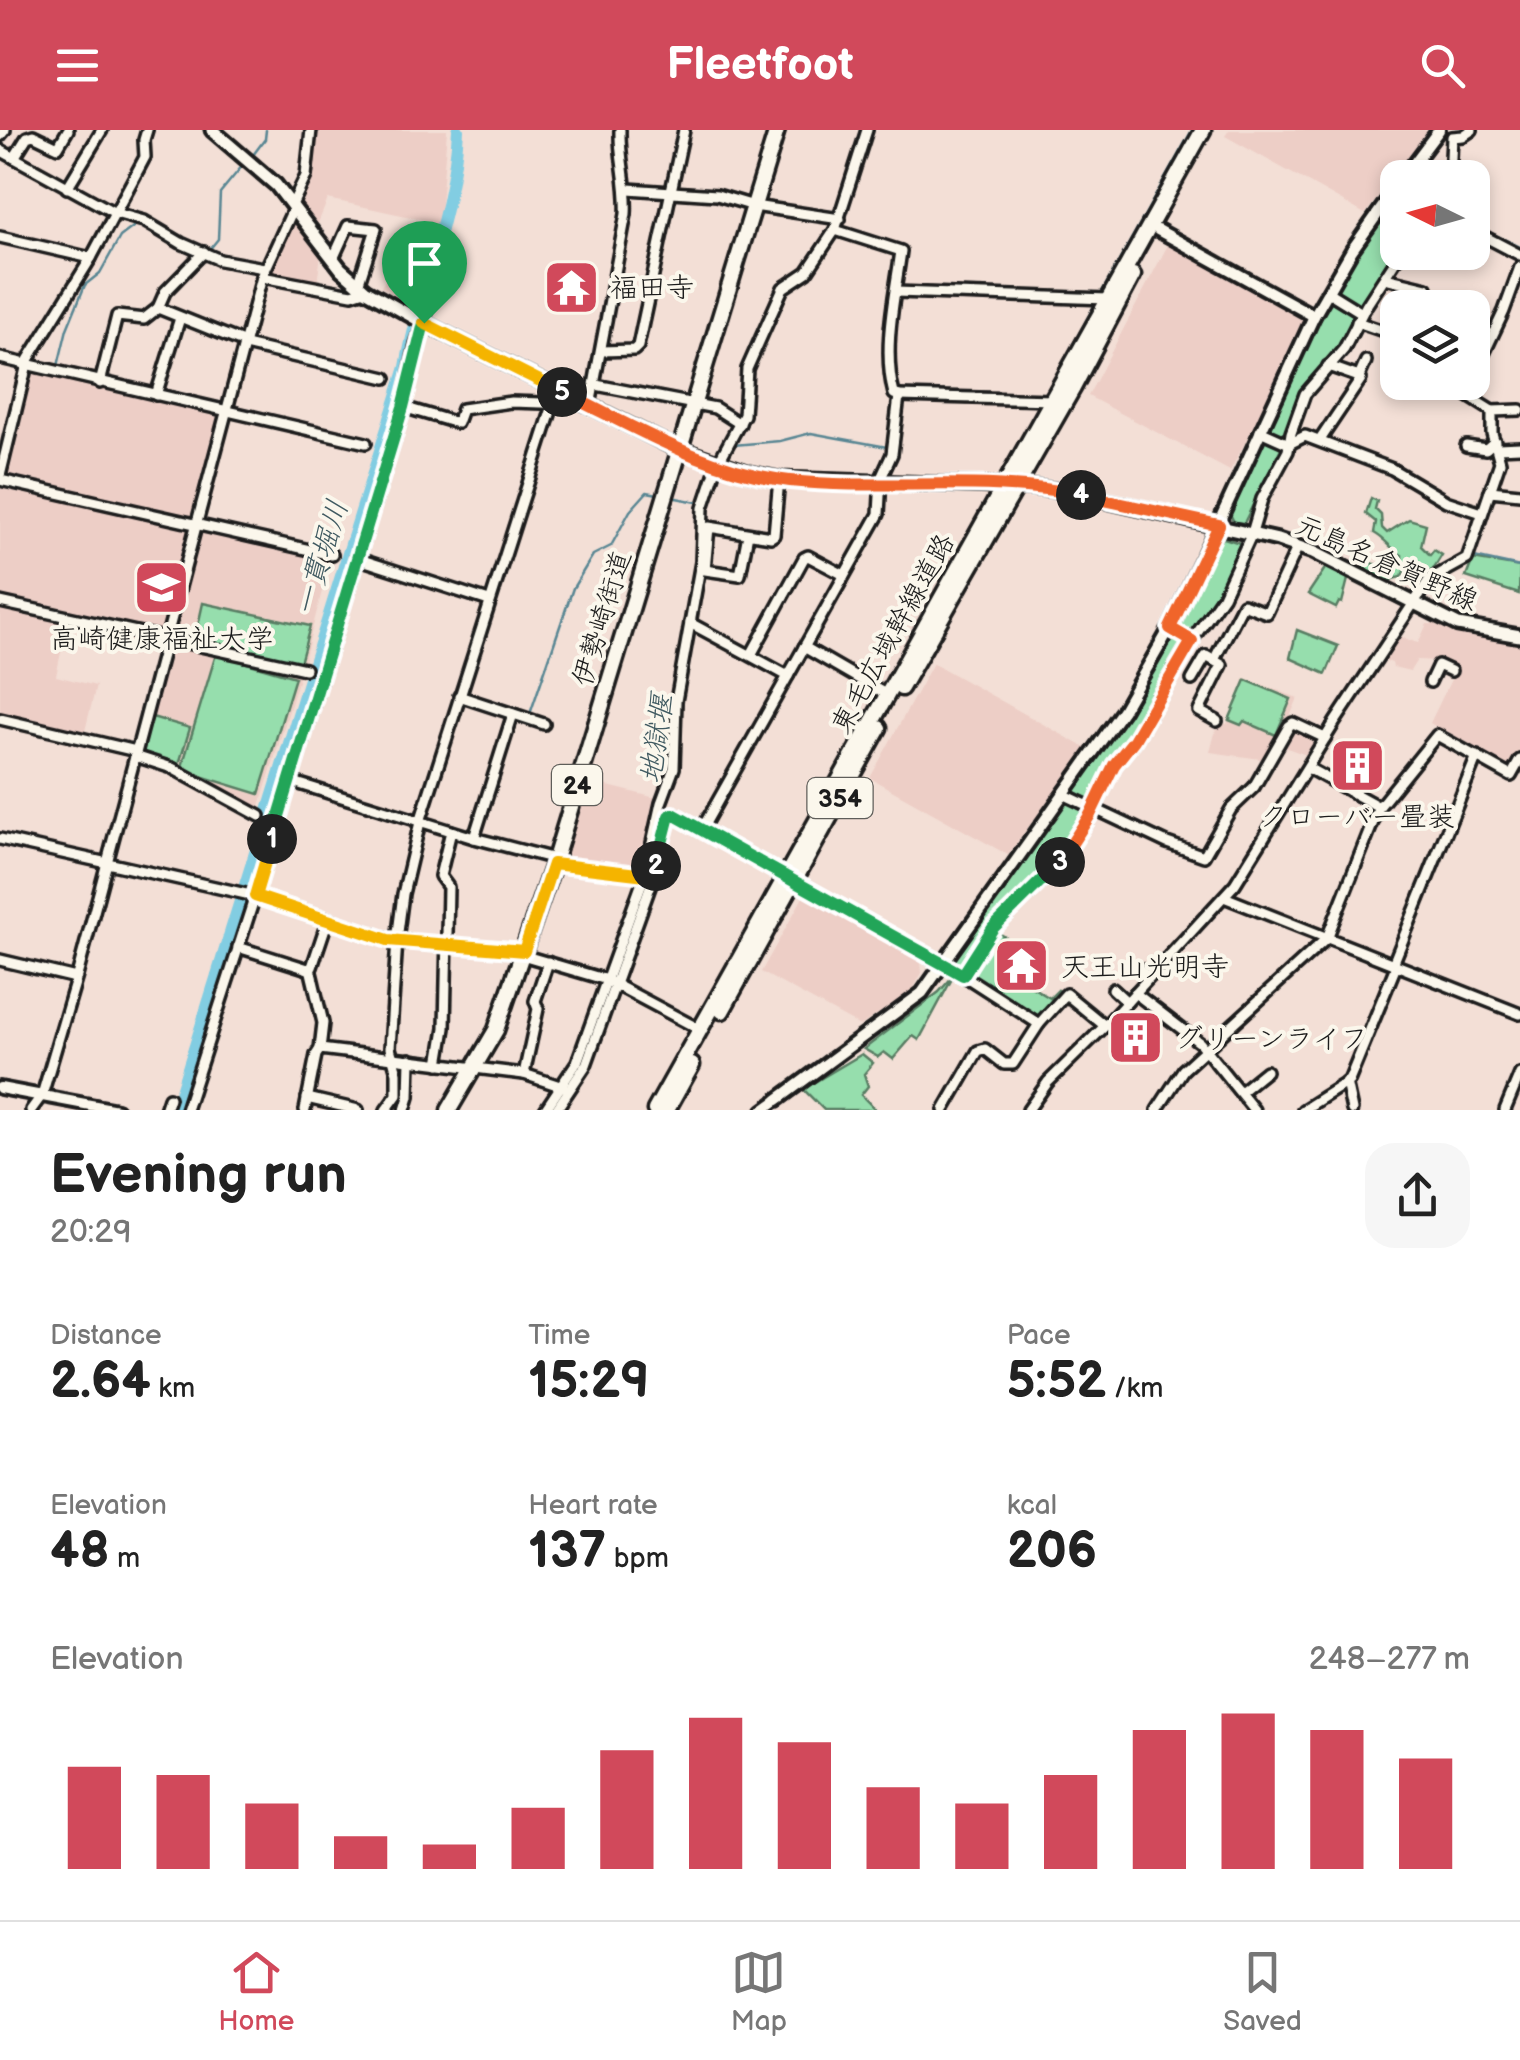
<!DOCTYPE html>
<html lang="en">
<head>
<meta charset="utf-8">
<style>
	:root { --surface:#fff; --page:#f6f6f6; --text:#222; --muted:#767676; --line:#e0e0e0; --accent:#d1495b }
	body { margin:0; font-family:"Balsamiq Sans","Klee One",sans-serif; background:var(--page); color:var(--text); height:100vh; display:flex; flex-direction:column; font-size:38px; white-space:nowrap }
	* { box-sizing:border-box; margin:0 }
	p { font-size:32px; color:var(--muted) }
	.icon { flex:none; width:55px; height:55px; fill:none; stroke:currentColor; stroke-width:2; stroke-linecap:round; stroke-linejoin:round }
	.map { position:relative; height:980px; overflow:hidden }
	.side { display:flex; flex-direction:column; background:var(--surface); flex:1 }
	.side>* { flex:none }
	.needle { width:65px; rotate:275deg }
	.buttons { position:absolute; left:1380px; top:30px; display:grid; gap:20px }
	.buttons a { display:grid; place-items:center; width:110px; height:110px; border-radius:20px; background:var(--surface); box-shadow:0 5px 15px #0003; font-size:50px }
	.pin { position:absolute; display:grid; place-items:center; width:85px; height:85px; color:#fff; margin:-102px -42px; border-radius:50% 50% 50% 0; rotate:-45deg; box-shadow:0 0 10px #0007 }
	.pin .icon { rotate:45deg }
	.km { position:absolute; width:50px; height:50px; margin:-25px; border-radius:50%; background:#222; color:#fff; font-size:28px; line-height:50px; text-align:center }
	.round { display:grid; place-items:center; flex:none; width:105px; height:105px; border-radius:30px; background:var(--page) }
	.head { display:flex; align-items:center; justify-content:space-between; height:170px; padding:0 50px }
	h1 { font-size:55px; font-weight:700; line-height:75px }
	.metrics { display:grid; grid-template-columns:repeat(3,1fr); gap:15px; height:170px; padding:10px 50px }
	.metrics div { display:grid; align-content:center }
	.metrics b { font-size:50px; font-weight:700 }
	.metrics small { font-size:28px; font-weight:400 }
	.metrics p { font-size:28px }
	.chart { height:280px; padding:20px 50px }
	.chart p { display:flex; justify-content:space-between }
	.chart svg { width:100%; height:180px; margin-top:10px; stroke:var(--accent); stroke-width:6 }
	header { display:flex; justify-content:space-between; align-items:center; height:130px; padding:0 50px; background:var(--accent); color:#fff; font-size:45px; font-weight:700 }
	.dock { display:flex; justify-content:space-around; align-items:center; height:140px; border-top:2px solid var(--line); background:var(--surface); font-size:28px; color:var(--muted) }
	.dock a { display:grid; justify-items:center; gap:5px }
	.dock .active { color:var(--accent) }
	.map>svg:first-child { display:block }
	.built { fill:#edcec6 }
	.green { fill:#96dead; stroke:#597d64; stroke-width:2.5 }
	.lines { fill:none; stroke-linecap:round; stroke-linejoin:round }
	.stream { stroke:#598693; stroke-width:2.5 }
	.river { stroke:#82cde2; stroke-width:12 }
	.minor-casing { stroke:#1c1c1c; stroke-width:16 }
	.tertiary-casing { stroke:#1c1c1c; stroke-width:18 }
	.secondary-casing { stroke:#1c1c1c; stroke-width:19 }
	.primary-casing { stroke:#1c1c1c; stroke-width:21 }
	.trunk-casing { stroke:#1c1c1c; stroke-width:21 }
	.minor { stroke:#fbf7ec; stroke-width:9 }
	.tertiary { stroke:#fbf7ec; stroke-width:10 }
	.secondary { stroke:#fbf7ec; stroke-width:11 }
	.primary { stroke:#fbf7ec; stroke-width:14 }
	.trunk { stroke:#fbf7ec; stroke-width:14 }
	.split-1-casing { stroke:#fff; stroke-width:20 }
	.split-2-casing { stroke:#fff; stroke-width:20 }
	.split-3-casing { stroke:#fff; stroke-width:20 }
	.split-4-casing { stroke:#fff; stroke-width:20 }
	.split-5-casing { stroke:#fff; stroke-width:20 }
	.split-6-casing { stroke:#fff; stroke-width:20 }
	.split-1 { stroke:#22a559; stroke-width:12 }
	.split-2 { stroke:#f5b400; stroke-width:12 }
	.split-3 { stroke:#22a559; stroke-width:12 }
	.split-4 { stroke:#f0652b; stroke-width:12 }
	.split-5 { stroke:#f0652b; stroke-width:12 }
	.split-6 { stroke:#f5b400; stroke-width:12 }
	.labels { text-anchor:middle; stroke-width:8; stroke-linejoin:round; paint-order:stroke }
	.shield { fill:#fbf7ec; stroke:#5f5e5a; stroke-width:2.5 }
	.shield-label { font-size:25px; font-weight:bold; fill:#1c1c1c }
	.poi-label { font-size:28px; fill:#1c1c1c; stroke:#fbf7ec; text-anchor:start }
	.street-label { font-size:28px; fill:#1c1c1c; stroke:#fbf7ec }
	.water-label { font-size:30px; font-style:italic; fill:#405a61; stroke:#fbf7ec }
</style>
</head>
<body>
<header><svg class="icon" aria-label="menu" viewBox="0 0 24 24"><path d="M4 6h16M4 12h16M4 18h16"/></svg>Fleetfoot<svg class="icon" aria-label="search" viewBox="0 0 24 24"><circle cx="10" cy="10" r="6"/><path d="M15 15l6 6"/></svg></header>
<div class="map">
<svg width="1520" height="980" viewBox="0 0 1520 980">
	<rect width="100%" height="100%" fill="#f3dfd6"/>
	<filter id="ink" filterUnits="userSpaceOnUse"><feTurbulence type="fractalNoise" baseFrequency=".01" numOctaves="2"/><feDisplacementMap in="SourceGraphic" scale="20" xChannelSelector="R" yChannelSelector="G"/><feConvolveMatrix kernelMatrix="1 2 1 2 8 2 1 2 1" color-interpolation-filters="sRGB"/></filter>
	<g filter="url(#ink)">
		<g class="built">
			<path d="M313 0H447L440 87 407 180 397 174V166L381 157 410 107 429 91 328 69 316 98 296 72Z"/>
			<path d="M1229 0H1428L1365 84 1225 6Z"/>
			<path d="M292 85 321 124 317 154 265 144Z"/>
			<path d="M1170 111 1310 189 1230 341 1088 266Z"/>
			<path d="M28 237 223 283 194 395 330 430 303 535 258 682 140 624 171 506 69 484 56 546 96 556 84 605 0 586V361Z"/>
			<path d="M1434 489 1462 501 1520 510V622L1509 642 1430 593 1456 539 1438 531 1417 530 1410 541 1393 537 1392 533 1383 530 1398 506 1418 513 1427 494H1432Z"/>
			<path d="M933 533 1086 618 1008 725 870 648Z"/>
			<path d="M1245 548 1298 568 1288 591 1289 597 1320 609 1309 626 1276 614 1268 630 1210 622 1218 592 1227 594Z"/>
			<path d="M584 650 660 669 644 740 562 731 561 726Z"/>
			<path d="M803 767 921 832 922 843 912 861 860 896 761 842Z"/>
		</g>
		<g class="green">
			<path d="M1397 61V120L1359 175 1335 163 1334 157Z"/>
			<path d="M1332 169 1355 182 1341 216 1302 259 1284 307 1268 302 1267 297 1315 191Z"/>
			<path d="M1265 308 1280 314 1281 318 1244 393 1234 392 1230 384 1261 310Z"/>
			<path d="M1371 368 1377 371 1375 379 1381 385 1382 398 1387 403 1409 389 1426 394 1421 416 1430 425 1434 420 1442 425 1429 446 1415 439 1410 431 1401 447 1392 449 1385 458 1359 444 1366 432 1393 439 1402 431V425C1390 419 1387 410 1374 403L1376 392 1366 384Z"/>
			<path d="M1224 408 1240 413 1221 456 1194 502 1189 504 1177 499 1176 492 1216 412Z"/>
			<path d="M1473 429 1520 437 1519 464 1466 447Z"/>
			<path d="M1328 434 1349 445 1342 473 1339 472 1336 478 1308 464Z"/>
			<path d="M203 473 310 496 300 533 195 509Z"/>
			<path d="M1297 500 1338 516 1326 544 1290 528Z"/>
			<path d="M1173 504 1184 511 1088 673 1071 665Z"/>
			<path d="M216 524 295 547 259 664 181 640Z"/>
			<path d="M1246 550 1291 569 1276 605 1244 591 1241 595 1229 590Z"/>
			<path d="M152 587 190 598 179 634 141 622Z"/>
			<path d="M1067 671 1085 683 1055 730 1022 768 989 795 961 839 948 834 1061 674Z"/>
			<path d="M996 801 1011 811 1000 838 1050 868 1058 860 1062 863 1039 889 969 845Z"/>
			<path d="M954 845 919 910 913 906 893 929 884 922 878 927 864 919 939 862Z"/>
			<path d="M862 924 873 933 864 944 868 956 861 965 876 980H824L803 959Z"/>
		</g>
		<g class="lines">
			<g class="stream">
				<path d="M253 25 265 9 266 0"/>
				<path d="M1472 94 1520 117"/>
				<path d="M209 120 218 109 220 63 243 35"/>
				<path d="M785 164 806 148"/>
				<path d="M1099 167 1192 0"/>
				<path d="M763 214 778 180"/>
				<path d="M33 231 58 236 67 199 85 155 100 143 120 107 137 94"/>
				<path d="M906 262 1046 264 1095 174"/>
				<path d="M733 315 780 311 811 303 887 317"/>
				<path d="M671 367 702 373"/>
				<path d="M1474 427 1520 437"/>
				<path d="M527 585 530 584 573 458 593 425 611 416 630 381 647 362 658 364"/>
				<path d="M1437 601 1503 637"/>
				<path d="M1368 715 1383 680 1394 665"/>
				<path d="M1392 823 1468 634"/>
				<path d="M612 848 618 832"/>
				<path d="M1460 865 1520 889"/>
				<path d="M600 881 609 856"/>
				<path d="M775 978 776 980"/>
				<path d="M392 979 399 973 400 966"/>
				<path d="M550 980 558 969"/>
			</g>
			<path class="river" d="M175 980 406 237C420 156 454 82 458 0"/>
			<defs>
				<g id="minor">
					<path d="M0 6 5 0"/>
					<path d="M0 20 115 83 144 91 181 113 220 130 264 138"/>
					<path d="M14 28 27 7 33 5 58 17 68 0"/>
					<path d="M1450 48 1452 7 1463 6 1472 0"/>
					<path d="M67 58 102 0"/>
					<path d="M628 59 717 65 754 76 840 89"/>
					<path d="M292 75 306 46 311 0"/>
					<path d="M1472 100 1520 125"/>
					<path d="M0 107 91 128"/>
					<path d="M333 129 348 96 376 99 358 155"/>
					<path d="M262 147 352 164 365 160"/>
					<path d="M1385 148 1427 158"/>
					<path d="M896 162 1108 169"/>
					<path d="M1328 162 1362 183"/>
					<path d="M158 178 245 213"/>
					<path d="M1357 192 1398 206"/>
					<path d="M245 215 386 248"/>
					<path d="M602 221 634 220 638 216 684 0"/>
					<path d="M0 228 366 313"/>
					<path d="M1328 236 1359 247 1366 231"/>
					<path d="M1472 249 1504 181 1520 137"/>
					<path d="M100 253 117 186 144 189 158 178 165 162 204 122"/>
					<path d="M596 255 715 278 740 294"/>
					<path d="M156 265 180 188"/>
					<path d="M899 266 1053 270"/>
					<path d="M590 276 626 84C628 53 619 29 620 0"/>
					<path d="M403 277 457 293 462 279 511 272 573 274 578 270"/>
					<path d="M1492 281 1520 280"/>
					<path d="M1260 301 1289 314 1305 306 1392 339 1446 371 1482 383"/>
					<path d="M1320 310 1361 249"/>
					<path d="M1466 316 1486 319 1495 311"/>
					<path d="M1498 318 1520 317"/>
					<path d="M0 346 28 230 91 128 145 27 144 10 147 0"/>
					<path d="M0 350 332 425"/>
					<path d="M1490 361 1520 364"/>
					<path d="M748 404 740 445 705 440 709 397 771 407 774 405 779 349"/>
					<path d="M356 428 489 471"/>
					<path d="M0 472 305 539"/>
					<path d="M690 493 788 546"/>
					<path d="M804 517 887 565"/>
					<path d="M751 525 804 428 808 426 844 445"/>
					<path d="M1214 530 1243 474 1267 483 1298 416"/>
					<path d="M1192 550 1206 526 1222 535 1199 581 1217 591"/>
					<path d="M1430 552 1438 535 1451 541"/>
					<path d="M459 566 544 594"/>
					<path d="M0 589 136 621"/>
					<path d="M135 626 172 638 260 686"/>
					<path d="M1308 638 1379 677"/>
					<path d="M290 651 474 708 555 729"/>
					<path d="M1063 664 1167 713 1204 726 1231 679 1254 657 1289 596 1293 593 1325 608"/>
					<path d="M702 699 879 384 881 348 892 324 899 266 894 264C882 219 895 166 901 121L835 100"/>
					<path d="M474 708 513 584"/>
					<path d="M0 709 255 766 389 810 524 821"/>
					<path d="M553 734 650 745"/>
					<path d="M1224 767 1520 884"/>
					<path d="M238 817 308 839 312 837 328 789"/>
					<path d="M522 825 607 850 701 900"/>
					<path d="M0 830 76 848"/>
					<path d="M1393 834 1477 626"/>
					<path d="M310 838 323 893 320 919"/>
					<path d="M1133 838 1140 839 1149 847"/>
					<path d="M963 845 993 798 1061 731 1090 685 1114 635 1134 610 1188 516 1223 466 1252 403 1262 369 1288 321 1291 303 1305 264 1344 219 1366 176 1401 122"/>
					<path d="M1113 859 1127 872"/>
					<path d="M1135 863 1200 913 1254 980"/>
					<path d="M439 934 445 898 448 757 440 746 451 701"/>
					<path d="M524 944 538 879 535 871 548 832"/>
					<path d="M1346 952 1352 980"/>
					<path d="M1240 962 1266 941"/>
					<path d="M307 968 358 980"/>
					<path d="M31 980 42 965 77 846 262 147 294 77"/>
					<path d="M165 980 169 968"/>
					<path d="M186 980 255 766 403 277 416 214 445 130"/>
					<path d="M305 980 316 925 320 919 524 944 563 957"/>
					<path d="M386 980 397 965V943L390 918 397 810 403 764 420 692 553 275"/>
					<path d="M405 980 409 967 410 929"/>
					<path d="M545 980 577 932 645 744 661 673 674 638 676 571 701 432 703 378 718 333 744 285 747 239 783 158 807 142 835 100 867 0"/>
					<path d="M556 980 586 935 654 746 669 686 673 684 963 845 1039 894 1066 864 1105 896"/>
					<path d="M763 980 777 970"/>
					<path d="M944 980 978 921 985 919 1004 934H1013L1039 894"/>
					<path d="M1028 980 1048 952 1105 896 1235 754 1335 592 1429 450 1467 429 1500 332 1492 303V281L1468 266 1471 252"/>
					<path d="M1157 980 1183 940 1327 808 1379 677 1437 605 1511 646 1520 630"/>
					<path d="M1303 980 1349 951 1396 836"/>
					<path d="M1505 980 1520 944"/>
				</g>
				<g id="tertiary">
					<path d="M1403 48 1439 0"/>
					<path d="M1158 100 1314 186"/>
					<path d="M0 958 117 980"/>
					<path d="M777 970 922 863 1123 580 1170 498 1314 186 1352 120 1398 55"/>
				</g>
				<path id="secondary" d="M212 0 276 55 341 139 365 160 422 192 671 316 750 343 779 349 1028 357 1062 361 1278 410 1313 422 1458 495 1520 506"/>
				<path id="primary" d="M449 980 496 900 555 729 777 0"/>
				<g id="trunk">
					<path d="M901 558 1073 258 1133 145"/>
					<path d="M722 881 879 598"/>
					<path d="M655 980 1203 0"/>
					<path d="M667 980 692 935"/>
				</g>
			</defs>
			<use href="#minor" class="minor-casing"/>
			<use href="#tertiary" class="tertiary-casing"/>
			<use href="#secondary" class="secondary-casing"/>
			<use href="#primary" class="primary-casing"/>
			<use href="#trunk" class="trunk-casing"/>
			<use href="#minor" class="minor"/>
			<use href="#tertiary" class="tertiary"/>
			<use href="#secondary" class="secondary"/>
			<use href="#primary" class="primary"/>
			<use href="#trunk" class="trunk"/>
		</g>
	</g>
	<g class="lines" filter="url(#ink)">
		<defs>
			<path id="split-1" d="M272 709 403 277 424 193"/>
			<path id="split-2" d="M272 709 255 766 388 810 524 821 553 734 654 746 656 736"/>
			<path id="split-3" d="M656 736 669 686 673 684 963 845 993 798 1060 732"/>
			<path id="split-4" d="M1060 732 1090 685 1114 635 1134 610 1192 511 1170 498 1219 395 1081 365"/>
			<path id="split-5" d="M562 262C634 297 708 342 790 351 886 361 986 345 1081 365"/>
			<path id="split-6" d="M424 193 562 262"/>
		</defs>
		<use href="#split-1" class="split-1-casing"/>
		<use href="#split-2" class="split-2-casing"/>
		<use href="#split-3" class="split-3-casing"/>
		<use href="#split-4" class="split-4-casing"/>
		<use href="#split-5" class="split-5-casing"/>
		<use href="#split-6" class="split-6-casing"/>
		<use href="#split-1" class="split-1"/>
		<use href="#split-2" class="split-2"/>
		<use href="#split-3" class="split-3"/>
		<use href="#split-4" class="split-4"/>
		<use href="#split-5" class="split-5"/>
		<use href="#split-6" class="split-6"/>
	</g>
	<defs>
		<symbol id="temple-square" viewBox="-11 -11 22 22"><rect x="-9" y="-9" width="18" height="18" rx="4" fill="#d1495b" stroke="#fbf7ec"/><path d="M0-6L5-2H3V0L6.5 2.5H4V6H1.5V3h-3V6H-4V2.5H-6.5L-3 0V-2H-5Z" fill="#fff"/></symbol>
		<symbol id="university-square" viewBox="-11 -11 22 22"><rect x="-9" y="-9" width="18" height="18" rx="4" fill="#d1495b" stroke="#fbf7ec"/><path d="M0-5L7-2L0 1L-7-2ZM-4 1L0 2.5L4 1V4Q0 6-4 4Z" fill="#fff"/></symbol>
		<symbol id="building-square" viewBox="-11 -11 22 22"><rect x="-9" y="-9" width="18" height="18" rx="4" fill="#d1495b" stroke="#fbf7ec"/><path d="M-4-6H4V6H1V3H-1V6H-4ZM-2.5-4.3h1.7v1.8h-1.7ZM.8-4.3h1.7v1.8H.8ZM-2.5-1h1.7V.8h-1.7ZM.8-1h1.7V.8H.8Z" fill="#fff"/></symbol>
	</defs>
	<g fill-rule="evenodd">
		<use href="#temple-square" x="540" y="126" width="63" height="63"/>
		<use href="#university-square" x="130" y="426" width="63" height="63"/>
		<use href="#building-square" x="1326" y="604" width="63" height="63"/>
		<use href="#temple-square" x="990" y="804" width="63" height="63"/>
		<use href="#building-square" x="1104" y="876" width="63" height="63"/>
	</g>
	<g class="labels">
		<g class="shield">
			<rect x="552" y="635" width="50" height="40" rx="8"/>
			<rect x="807.5" y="648" width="65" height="40" rx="8"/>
		</g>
		<g class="shield-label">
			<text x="577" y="664">24</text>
			<text x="840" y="677">354</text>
		</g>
		<g class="poi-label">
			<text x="610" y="167">福田寺</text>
			<text x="162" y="518" text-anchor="middle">高崎健康福祉大学</text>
			<text x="1357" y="696" text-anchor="middle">クローバー畳装</text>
			<text x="1061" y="846">天王山光明寺</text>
			<text x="1175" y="918">グリーンライフ</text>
		</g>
		<g class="street-label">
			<text transform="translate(1387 432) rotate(24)" y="10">元島名倉賀野線</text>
			<text transform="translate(601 488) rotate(-73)" y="10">伊勢崎街道</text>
			<text transform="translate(892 503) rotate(-61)" y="10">東毛広域幹線道路</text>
		</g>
		<g class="water-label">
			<text transform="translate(321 428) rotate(-73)" y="10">一貫堀川</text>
			<text transform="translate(656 609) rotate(-82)" y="10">地獄堰</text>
		</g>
	</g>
</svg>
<div class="buttons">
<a><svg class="needle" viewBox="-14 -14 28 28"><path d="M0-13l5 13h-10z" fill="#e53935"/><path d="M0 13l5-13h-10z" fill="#767676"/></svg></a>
<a><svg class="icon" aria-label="layers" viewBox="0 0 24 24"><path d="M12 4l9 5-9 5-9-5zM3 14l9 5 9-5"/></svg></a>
</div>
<div class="pin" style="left:424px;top:193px;background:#1e9e55"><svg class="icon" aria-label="arrive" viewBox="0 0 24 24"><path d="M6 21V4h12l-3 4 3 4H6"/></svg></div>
<b class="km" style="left:272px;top:709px">1</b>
<b class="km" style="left:656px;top:736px">2</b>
<b class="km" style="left:1060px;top:732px">3</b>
<b class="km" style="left:1081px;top:365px">4</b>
<b class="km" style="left:562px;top:262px">5</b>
</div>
<section class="side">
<div class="head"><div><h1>Evening run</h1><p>20:29</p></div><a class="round"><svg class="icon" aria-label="share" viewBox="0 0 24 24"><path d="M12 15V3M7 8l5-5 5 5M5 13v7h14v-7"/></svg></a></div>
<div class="metrics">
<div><p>Distance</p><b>2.64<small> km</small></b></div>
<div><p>Time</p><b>15:29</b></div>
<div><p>Pace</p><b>5:52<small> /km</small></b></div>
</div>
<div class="metrics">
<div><p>Elevation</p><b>48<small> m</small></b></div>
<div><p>Heart rate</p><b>137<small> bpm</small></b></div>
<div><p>kcal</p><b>206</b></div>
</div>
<div class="chart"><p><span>Elevation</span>248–277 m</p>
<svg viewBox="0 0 160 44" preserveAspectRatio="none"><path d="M5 44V19M15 44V21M25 44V28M35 44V36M45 44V38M55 44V29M65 44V15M75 44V7M85 44V13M95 44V24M105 44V28M115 44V21M125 44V10M135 44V6M145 44V10M155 44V17"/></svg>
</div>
</section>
<nav class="dock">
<a class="active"><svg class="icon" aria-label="home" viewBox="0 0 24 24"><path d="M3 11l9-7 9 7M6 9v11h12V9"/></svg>Home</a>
<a><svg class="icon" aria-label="map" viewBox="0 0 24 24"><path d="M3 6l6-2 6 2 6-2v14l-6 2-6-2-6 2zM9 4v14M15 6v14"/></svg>Map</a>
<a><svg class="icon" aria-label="saved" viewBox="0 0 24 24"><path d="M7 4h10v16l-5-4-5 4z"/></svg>Saved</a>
</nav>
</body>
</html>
